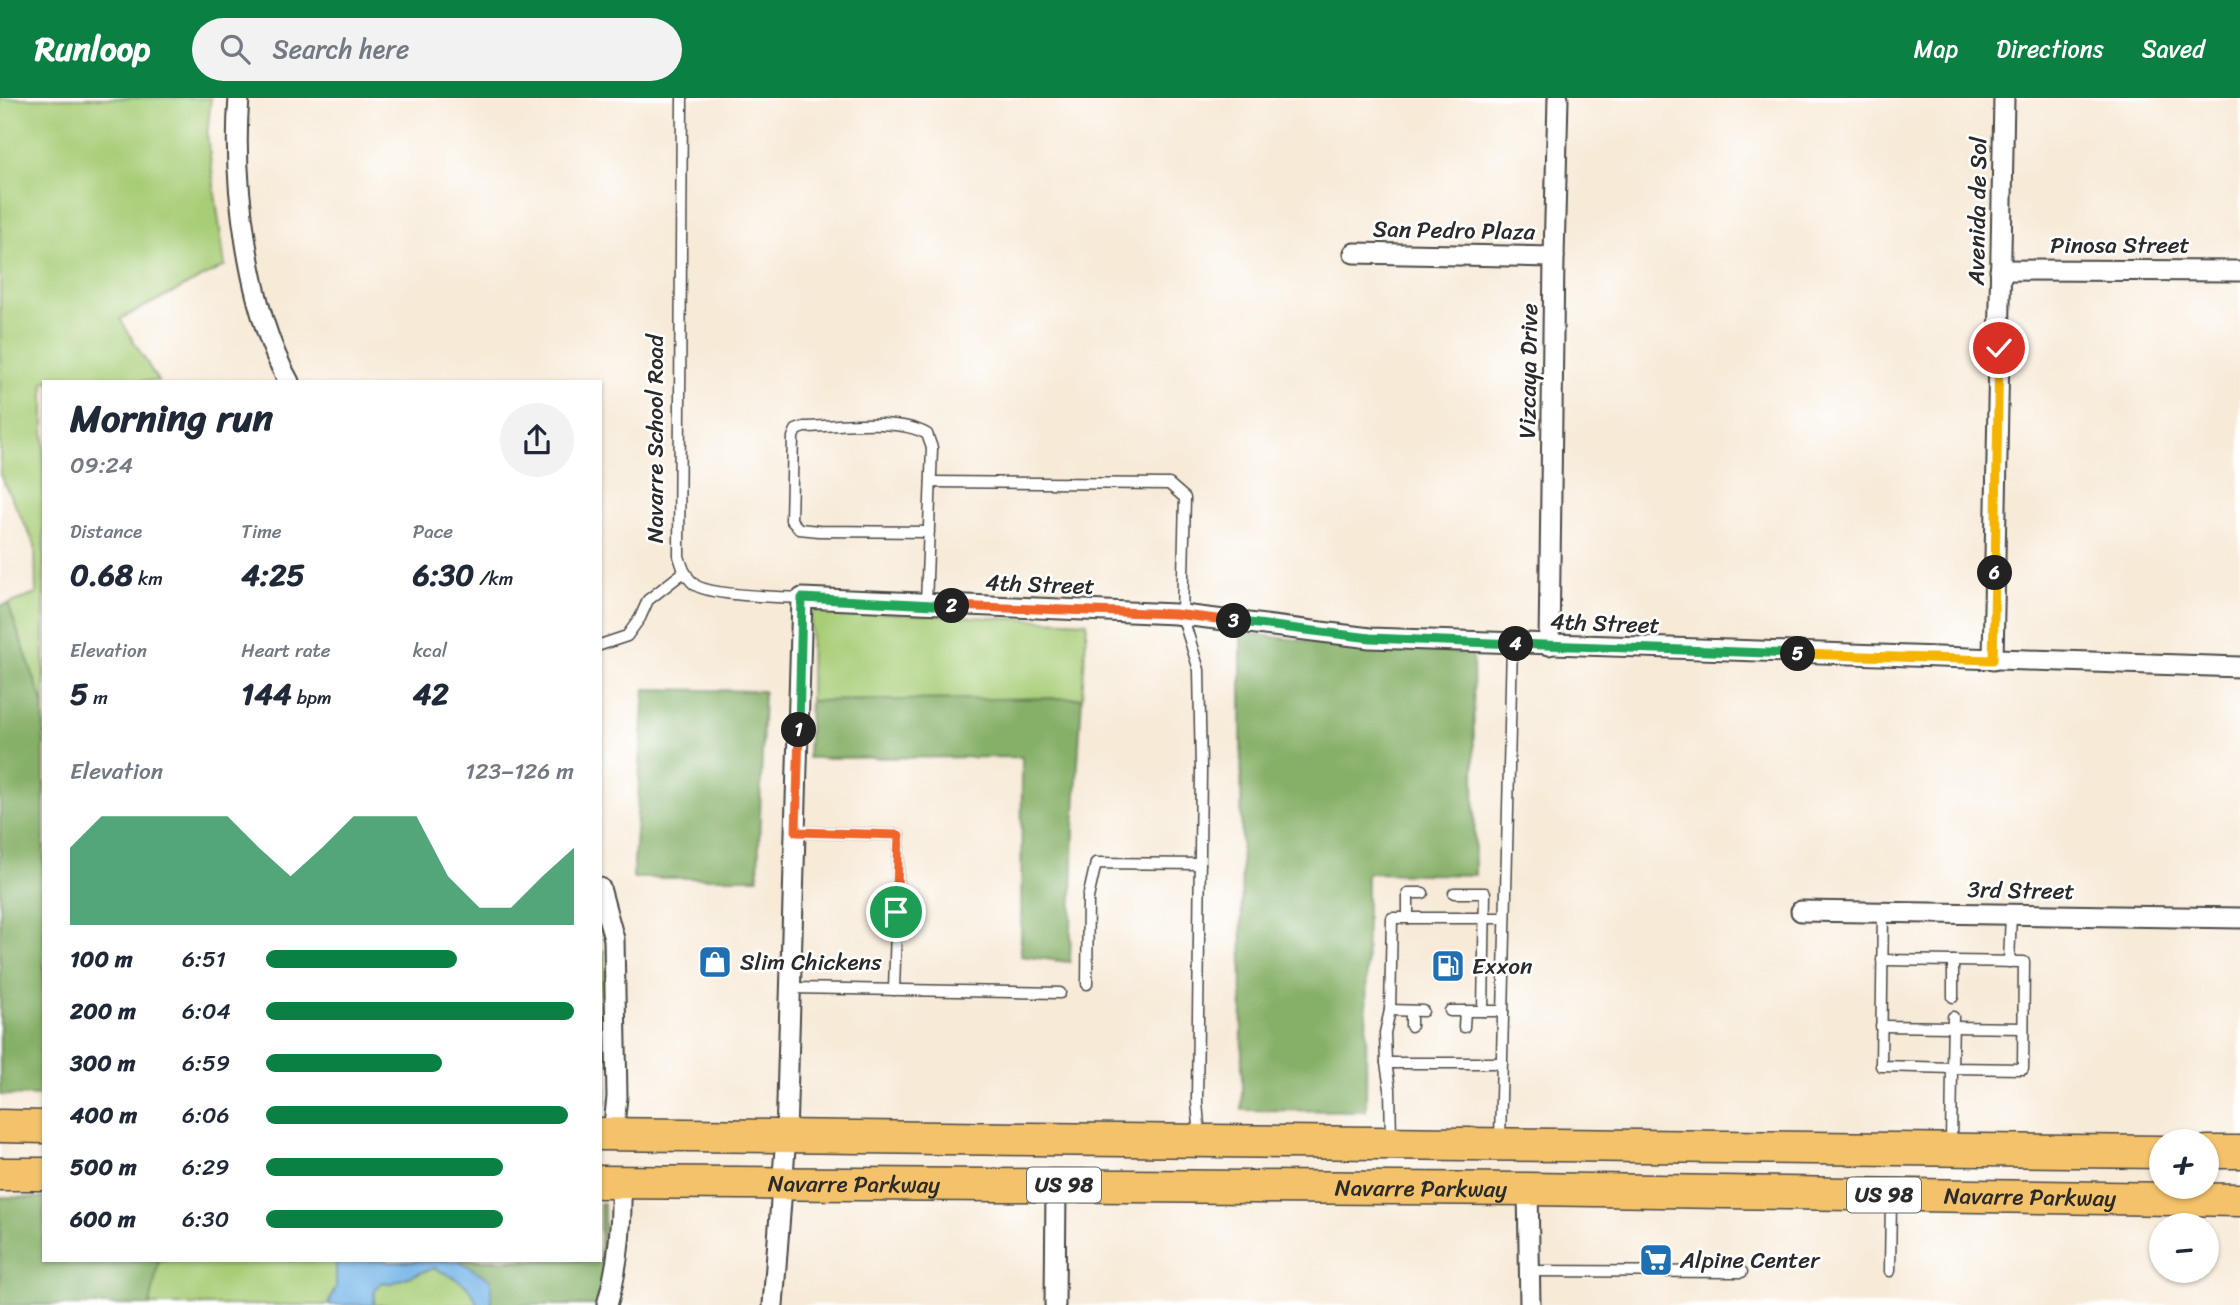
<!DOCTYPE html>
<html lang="en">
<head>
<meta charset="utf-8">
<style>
	:root { --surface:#fff; --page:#f2f2f3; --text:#1f2937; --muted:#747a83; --accent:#0b8043 }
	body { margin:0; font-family:Sriracha,sans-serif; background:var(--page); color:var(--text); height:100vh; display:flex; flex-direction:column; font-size:26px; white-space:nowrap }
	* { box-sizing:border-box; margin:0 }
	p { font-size:23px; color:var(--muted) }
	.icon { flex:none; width:38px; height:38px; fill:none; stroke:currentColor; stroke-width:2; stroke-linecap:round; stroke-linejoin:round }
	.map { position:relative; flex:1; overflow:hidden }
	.panel { position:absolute; left:42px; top:282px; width:560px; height:882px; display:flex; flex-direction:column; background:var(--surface); border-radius:0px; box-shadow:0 2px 5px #0004 }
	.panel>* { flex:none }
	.tools { position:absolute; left:2149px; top:1031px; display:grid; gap:14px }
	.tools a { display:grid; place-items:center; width:70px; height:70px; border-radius:50%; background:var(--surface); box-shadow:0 2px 5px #0004; font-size:35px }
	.pin { position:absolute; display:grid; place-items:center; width:60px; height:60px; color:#fff; margin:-30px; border:4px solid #fff; border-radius:50%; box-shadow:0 2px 7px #0007 }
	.km { position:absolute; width:35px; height:35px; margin:-18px; border-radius:50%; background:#222; color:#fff; font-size:19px; line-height:35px; text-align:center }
	.round { display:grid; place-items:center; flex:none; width:74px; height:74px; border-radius:37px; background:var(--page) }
	.overview { display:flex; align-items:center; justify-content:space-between; height:119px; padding:0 28px }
	h1 { font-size:38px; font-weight:700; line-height:52px }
	.metrics { display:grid; grid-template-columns:repeat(3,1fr); gap:10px; height:119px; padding:7px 28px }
	.metrics div { display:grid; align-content:center }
	.metrics b { font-size:30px; font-weight:700 }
	.metrics small { font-size:19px; font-weight:400 }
	.metrics p { font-size:19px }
	.chart { height:196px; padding:14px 28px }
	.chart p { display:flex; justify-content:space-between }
	.chart svg { width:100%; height:126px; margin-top:7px; fill:var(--accent); opacity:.7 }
	ul { padding:0 28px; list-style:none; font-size:23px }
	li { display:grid; grid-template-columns:112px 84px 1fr; align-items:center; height:52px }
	li i { height:18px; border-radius:9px; background:var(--accent) }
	header { display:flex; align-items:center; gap:42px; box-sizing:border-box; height:98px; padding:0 35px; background:var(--accent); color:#fff }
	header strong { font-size:33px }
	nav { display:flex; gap:38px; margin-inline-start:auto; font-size:24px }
	.search { width:490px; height:63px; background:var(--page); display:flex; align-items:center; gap:18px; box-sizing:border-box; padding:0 24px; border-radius:38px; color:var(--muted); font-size:26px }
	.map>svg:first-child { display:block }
	.green { fill:#a8cd77; stroke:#6a7c51; stroke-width:2 }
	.forest { fill:#86b068; stroke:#586e4a; stroke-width:2 }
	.water { fill:#71b3e6; stroke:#4e6f88; stroke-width:2 }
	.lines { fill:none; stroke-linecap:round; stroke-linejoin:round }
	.service-casing { stroke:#4a4845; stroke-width:13 }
	.minor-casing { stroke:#4a4845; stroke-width:23 }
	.trunk-casing { stroke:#4a4845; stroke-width:35 }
	.service { stroke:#fff; stroke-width:10 }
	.minor { stroke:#fff; stroke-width:19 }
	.trunk { stroke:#f3c26a; stroke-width:32 }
	.split-1-casing { stroke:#fff; stroke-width:14 }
	.split-2-casing { stroke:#fff; stroke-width:14 }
	.split-3-casing { stroke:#fff; stroke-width:14 }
	.split-4-casing { stroke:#fff; stroke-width:14 }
	.split-5-casing { stroke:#fff; stroke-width:14 }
	.split-6-casing { stroke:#fff; stroke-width:14 }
	.split-7-casing { stroke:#fff; stroke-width:14 }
	.split-1 { stroke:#f0652b; stroke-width:9 }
	.split-2 { stroke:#22a559; stroke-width:9 }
	.split-3 { stroke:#f0652b; stroke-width:9 }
	.split-4 { stroke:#22a559; stroke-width:9 }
	.split-5 { stroke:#22a559; stroke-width:9 }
	.split-6 { stroke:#f5b400; stroke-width:9 }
	.split-7 { stroke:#f5b400; stroke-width:9 }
	.labels { text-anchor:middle; stroke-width:5; stroke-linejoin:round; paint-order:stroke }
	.shield { fill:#fff; stroke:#6b6b6b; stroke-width:2 }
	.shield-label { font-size:21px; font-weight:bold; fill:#2b2b2b }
	.street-label { font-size:23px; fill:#2b2b2b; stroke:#fff }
	.poi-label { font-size:23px; fill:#2b2b2b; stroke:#fff; text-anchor:start }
</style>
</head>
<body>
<header>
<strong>Runloop</strong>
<div class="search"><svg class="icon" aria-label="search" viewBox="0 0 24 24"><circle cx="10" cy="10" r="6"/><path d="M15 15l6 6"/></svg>Search here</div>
<nav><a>Map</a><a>Directions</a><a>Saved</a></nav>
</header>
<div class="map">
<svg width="2240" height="1207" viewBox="0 0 2240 1207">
	<rect width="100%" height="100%" fill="#fff"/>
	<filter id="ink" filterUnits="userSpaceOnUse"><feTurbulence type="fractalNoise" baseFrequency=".0143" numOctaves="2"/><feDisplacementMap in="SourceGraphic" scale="14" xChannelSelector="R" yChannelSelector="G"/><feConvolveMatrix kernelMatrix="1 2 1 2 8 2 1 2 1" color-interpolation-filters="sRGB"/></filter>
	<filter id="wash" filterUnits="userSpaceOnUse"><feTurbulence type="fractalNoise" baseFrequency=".00686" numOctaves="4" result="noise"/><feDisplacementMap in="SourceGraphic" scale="28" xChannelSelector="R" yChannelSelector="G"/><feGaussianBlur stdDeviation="1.57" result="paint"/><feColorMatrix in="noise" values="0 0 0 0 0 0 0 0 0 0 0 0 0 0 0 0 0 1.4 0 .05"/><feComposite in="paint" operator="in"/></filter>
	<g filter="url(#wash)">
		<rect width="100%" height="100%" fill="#f7ead7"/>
		<g class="green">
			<path d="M0 0H211L207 37 225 168 120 221 158 283 44 284V608L8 506 36 496 35 447 0 377Z"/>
			<path d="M811 512 1087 524 1082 600 810 603Z"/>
			<path d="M600 853H605L607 1005H600Z"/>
			<path d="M159 1162H336V1189L328 1207H150Z"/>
			<path d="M434 1170C452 1178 473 1185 477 1207H374L375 1192 382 1184 391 1185Z"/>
		</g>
		<g class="forest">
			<path d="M8 506 44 608V998L0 997V508Z"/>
			<path d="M1241 535 1369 551 1473 555 1475 777 1367 775 1366 1013 1242 1012Z"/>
			<path d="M645 591 764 593 758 780H633Z"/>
			<path d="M1082 600 1074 730 1070 864 1021 858 1022 659 808 660 810 603Z"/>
			<path d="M0 1099 44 1100V1162H159L150 1207H0Z"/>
			<path d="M600 1105H604L605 1175 597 1207H491L490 1182 458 1162H600Z"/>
		</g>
		<path class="water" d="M336 1162H384L390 1164 458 1162 491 1182V1207H477C473 1185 452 1179 434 1170L391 1185 382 1184 375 1192 374 1207H328L336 1189Z"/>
	</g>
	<g filter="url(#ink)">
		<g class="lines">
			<defs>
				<g id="service">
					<path d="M682 0 679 458C682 468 685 478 694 486 707 498 781 499 802 500"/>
					<path d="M931 384 1169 386 1185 400 1182 517 1199 572 1201 672 1197 1004 1200 1040"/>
					<path d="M926 506 932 350 927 336C898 319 838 328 804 329L796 332 793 339 791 422 799 431 819 433 929 434"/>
					<path d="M600 547 627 538 640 520 648 502 684 474"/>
					<path d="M796 734 899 737 894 892"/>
					<path d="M1454 795H1485L1483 913"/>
					<path d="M1883 814 1881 968 1952 970 1951 1048"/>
					<path d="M1408 820V795H1423"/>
					<path d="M1882 862 2024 864 2023 971 1952 970 1953 919"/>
					<path d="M2009 864 2011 816"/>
					<path d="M1087 886 1088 800 1096 765 1200 766"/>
					<path d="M792 890 1060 895"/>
					<path d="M1953 899V863"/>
					<path d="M1390 912 1423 913"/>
					<path d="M1411 913V928"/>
					<path d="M1450 913H1503"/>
					<path d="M1881 928 2023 930"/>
					<path d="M1464 929 1465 913"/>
					<path d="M1386 965 1390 991 1391 1041"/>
					<path d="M1502 965H1386L1385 935 1390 912 1392 820H1505"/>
					<path d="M1500 1042 1512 546"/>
					<path d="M1529 1173 1742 1174"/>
					<path d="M1890 1173 1891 1101"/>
				</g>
				<g id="minor">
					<path d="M239 0C232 83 248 211 289 284"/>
					<path d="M1354 155 1554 159"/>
					<path d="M2000 172 2240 173"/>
					<path d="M1549 547 1554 159 1558 0"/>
					<path d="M1993 562 2004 0"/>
					<path d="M600 790 614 841 617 999 613 1036"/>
					<path d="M1801 813 2240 820"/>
					<path d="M1528 1091 1530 1207"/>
					<path d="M607 1207C619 1167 622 1125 621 1084"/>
					<path d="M773 1207 786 1038 802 500 1175 516 1370 540 2240 569"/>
					<path d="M1055 1207 1056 1087"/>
				</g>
				<g id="trunk">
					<path d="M0 1028 44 1029"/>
					<path d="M600 1036 2161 1054"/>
					<path d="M2207 1054H2240"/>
					<path d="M0 1076H44"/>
					<path id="s1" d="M600 1084 1528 1091 2240 1102"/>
				</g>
			</defs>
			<use href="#service" class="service-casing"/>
			<use href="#minor" class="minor-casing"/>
			<use href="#trunk" class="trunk-casing"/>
			<use href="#service" class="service"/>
			<use href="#minor" class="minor"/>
			<use href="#trunk" class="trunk"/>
		</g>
	</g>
	<g class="lines" filter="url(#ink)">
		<defs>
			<path id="split-1" d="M799 632 796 734 899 737 896 814"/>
			<path id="split-2" d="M799 632 802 500 952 508"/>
			<path id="split-3" d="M952 508 1175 516 1234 523"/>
			<path id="split-4" d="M1234 523 1370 540 1516 546"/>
			<path id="split-5" d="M1516 546 1798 556"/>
			<path id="split-6" d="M1798 556 1993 562 1995 475"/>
			<path id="split-7" d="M1995 475 1999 250"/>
		</defs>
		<use href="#split-1" class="split-1-casing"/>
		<use href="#split-2" class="split-2-casing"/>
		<use href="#split-3" class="split-3-casing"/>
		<use href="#split-4" class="split-4-casing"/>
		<use href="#split-5" class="split-5-casing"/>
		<use href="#split-6" class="split-6-casing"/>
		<use href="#split-7" class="split-7-casing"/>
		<use href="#split-1" class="split-1"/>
		<use href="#split-2" class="split-2"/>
		<use href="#split-3" class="split-3"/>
		<use href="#split-4" class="split-4"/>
		<use href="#split-5" class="split-5"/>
		<use href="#split-6" class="split-6"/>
		<use href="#split-7" class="split-7"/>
	</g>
	<defs>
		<symbol id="shop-square" viewBox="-11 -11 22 22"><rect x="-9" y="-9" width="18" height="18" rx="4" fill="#1f6fb2" stroke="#fff"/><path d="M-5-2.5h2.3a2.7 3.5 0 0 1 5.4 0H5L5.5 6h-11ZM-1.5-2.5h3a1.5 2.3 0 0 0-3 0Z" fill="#fff"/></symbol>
		<symbol id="fuel-square" viewBox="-11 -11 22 22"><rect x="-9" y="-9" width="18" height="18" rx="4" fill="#1f6fb2" stroke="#fff"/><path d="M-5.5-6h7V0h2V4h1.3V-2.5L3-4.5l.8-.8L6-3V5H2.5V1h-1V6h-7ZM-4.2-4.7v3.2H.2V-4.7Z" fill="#fff"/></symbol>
		<symbol id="supermarket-square" viewBox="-11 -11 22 22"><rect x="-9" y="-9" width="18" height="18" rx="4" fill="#1f6fb2" stroke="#fff"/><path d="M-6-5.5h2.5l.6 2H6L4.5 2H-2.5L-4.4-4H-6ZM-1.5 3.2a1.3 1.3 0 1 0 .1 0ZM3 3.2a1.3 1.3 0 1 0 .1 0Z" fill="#fff"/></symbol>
	</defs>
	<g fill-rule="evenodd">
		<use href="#shop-square" x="696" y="845" width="38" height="38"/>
		<use href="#fuel-square" x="1429" y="849" width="38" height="38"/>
		<use href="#supermarket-square" x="1637" y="1143" width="38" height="38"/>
	</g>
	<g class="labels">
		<g class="shield">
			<rect x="1027" y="1069.5" width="74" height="35" rx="5"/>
			<rect x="1847" y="1079.5" width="74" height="35" rx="5"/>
		</g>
		<g class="shield-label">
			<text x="1064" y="1094">US 98</text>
			<text x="1884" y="1104">US 98</text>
		</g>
		<g class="street-label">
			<text transform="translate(1977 113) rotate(-89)" y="8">Avenida de Sol</text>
			<text transform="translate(1454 132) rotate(1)" y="8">San Pedro Plaza</text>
			<text x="2120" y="155">Pinosa Street</text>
			<text transform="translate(1528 273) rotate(-89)" y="8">Vizcaya Drive</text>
			<text transform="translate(655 341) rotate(-90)" y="8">Navarre School Road</text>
			<text transform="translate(1040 486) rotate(2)" y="8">4th Street</text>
			<text transform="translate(1605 525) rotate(2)" y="8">4th Street</text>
			<text transform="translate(2021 792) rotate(1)" y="8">3rd Street</text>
			<text dy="8" stroke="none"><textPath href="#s1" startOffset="254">Navarre Parkway</textPath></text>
			<text dy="8" stroke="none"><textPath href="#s1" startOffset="821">Navarre Parkway</textPath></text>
			<text dy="8" stroke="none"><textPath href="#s1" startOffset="1430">Navarre Parkway</textPath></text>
		</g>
		<g class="poi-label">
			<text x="740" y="872">Slim Chickens</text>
			<text x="1472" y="876">Exxon</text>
			<text x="1680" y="1170">Alpine Center</text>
		</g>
	</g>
</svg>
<div class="tools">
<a>+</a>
<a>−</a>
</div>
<div class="pin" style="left:896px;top:814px;background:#1e9e55"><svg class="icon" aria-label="arrive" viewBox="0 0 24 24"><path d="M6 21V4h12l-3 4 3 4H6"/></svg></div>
<div class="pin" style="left:1999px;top:250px;background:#d93025"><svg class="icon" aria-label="check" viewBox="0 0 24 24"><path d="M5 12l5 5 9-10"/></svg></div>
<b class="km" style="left:799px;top:632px">1</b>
<b class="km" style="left:952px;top:508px">2</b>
<b class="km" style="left:1234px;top:523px">3</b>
<b class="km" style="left:1516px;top:546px">4</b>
<b class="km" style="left:1798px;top:556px">5</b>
<b class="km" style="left:1995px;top:475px">6</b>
<section class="panel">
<div class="overview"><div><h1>Morning run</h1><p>09:24</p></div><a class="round"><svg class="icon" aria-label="share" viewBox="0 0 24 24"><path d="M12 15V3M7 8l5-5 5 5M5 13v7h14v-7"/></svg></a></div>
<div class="metrics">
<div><p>Distance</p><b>0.68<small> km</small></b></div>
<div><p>Time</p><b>4:25</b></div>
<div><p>Pace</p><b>6:30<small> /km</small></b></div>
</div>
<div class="metrics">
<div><p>Elevation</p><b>5<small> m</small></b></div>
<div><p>Heart rate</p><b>144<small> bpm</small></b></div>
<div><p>kcal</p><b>42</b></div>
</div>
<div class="chart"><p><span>Elevation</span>123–126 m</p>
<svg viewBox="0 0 160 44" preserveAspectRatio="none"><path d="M0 44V17L10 6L20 6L30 6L40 6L50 6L60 17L70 27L80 17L90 6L100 6L110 6L120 27L130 38L140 38L150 27L160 17V44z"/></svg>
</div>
<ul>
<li><b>100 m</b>6:51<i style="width:62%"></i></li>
<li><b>200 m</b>6:04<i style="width:100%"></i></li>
<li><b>300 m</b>6:59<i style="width:57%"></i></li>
<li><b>400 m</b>6:06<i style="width:98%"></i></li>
<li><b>500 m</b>6:29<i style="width:77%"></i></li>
<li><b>600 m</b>6:30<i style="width:77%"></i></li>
</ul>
</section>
</div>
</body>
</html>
